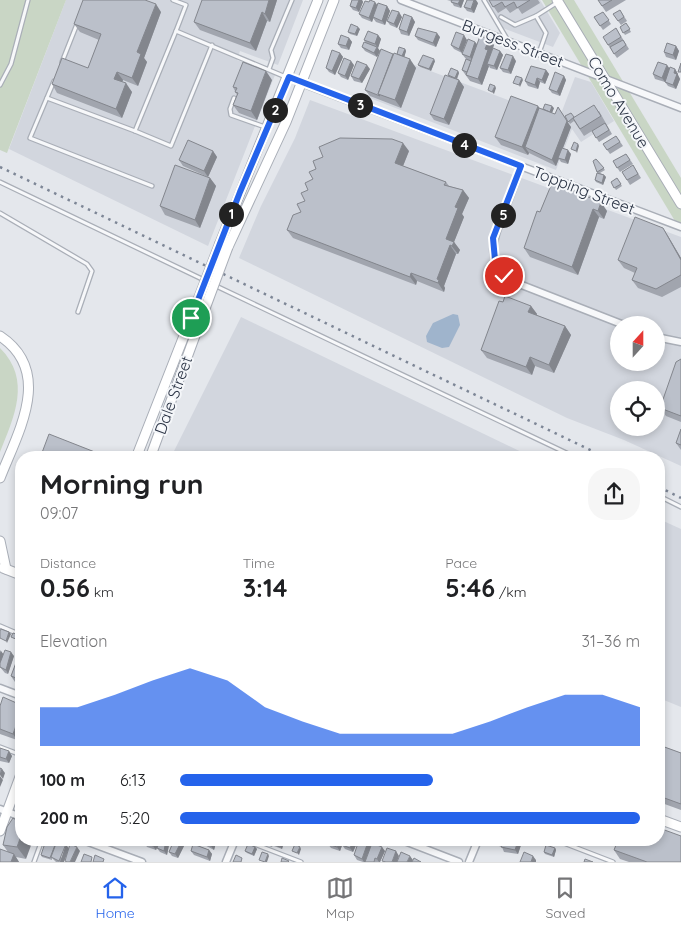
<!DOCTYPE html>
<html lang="en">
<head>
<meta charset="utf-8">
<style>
	:root { --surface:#fff; --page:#f6f6f6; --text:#202124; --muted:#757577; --line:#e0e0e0; --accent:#2563eb }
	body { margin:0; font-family:Quicksand,sans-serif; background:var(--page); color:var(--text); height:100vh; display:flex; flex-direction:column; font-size:19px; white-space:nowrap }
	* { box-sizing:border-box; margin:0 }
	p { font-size:16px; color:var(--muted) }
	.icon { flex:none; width:28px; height:28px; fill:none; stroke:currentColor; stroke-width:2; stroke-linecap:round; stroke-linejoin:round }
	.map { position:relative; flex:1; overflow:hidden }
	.sheet { position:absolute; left:15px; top:451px; width:650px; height:395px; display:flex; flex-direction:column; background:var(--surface); border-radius:20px; box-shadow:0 2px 8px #0003 }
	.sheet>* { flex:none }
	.needle { width:32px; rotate:21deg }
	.buttons { position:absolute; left:610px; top:316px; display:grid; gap:10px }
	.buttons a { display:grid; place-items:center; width:55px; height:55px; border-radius:50%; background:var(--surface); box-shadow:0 2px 8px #0003; font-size:25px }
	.pin { position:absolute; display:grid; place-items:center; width:42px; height:42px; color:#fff; margin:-21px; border:2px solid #fff; border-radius:50%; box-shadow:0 1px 5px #0007 }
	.km { position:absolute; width:25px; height:25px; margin:-12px; border-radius:50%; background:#222; color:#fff; font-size:14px; line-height:25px; text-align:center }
	.round { display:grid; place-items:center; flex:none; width:52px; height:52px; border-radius:20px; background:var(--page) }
	.summary { display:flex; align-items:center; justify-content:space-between; height:85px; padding:0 25px }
	h1 { font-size:28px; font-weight:700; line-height:38px }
	.stats { display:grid; grid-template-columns:repeat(3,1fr); gap:8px; height:85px; padding:5px 25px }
	.stats div { display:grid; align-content:center }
	.stats b { font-size:25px; font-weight:700 }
	.stats small { font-size:14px; font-weight:400 }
	.stats p { font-size:14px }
	.chart { height:140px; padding:10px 25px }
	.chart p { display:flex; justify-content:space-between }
	.chart svg { width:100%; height:90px; margin-top:5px; fill:var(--accent); opacity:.7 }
	ul { padding:0 25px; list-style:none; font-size:16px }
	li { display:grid; grid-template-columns:80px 60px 1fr; align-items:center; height:38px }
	li i { height:12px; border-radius:6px; background:var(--accent) }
	.menu { display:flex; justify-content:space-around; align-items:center; height:70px; border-top:1px solid var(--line); background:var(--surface); font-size:14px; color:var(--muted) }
	.menu a { display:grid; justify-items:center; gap:2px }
	.menu .on { color:var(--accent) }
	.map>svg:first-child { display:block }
	.built { fill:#d2d6de; fill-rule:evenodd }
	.green { fill:#c9d6c5 }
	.water { fill:#9fb4cc }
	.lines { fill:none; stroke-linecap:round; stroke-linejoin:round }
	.service-casing { stroke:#a9aeb7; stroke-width:5.5 }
	.minor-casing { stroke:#a9aeb7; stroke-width:9 }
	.secondary-casing { stroke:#a9aeb7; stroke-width:11 }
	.service { stroke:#f7f8fa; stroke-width:3 }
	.minor { stroke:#f7f8fa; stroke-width:6 }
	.secondary { stroke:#fff; stroke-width:9 }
	.rail { stroke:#7d8696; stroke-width:2.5; stroke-dasharray:2.5 5; stroke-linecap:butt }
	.secondary-bridge-casing { stroke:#a9aeb7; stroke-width:11; stroke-linecap:butt }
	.secondary-bridge { stroke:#fff; stroke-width:9 }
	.wall { fill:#a1a5ae }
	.shaded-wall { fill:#83868d }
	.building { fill:#bbc0ca; stroke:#83868d }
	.route-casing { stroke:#fff; stroke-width:10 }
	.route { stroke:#2563eb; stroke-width:6 }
	.labels { text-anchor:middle; stroke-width:4; stroke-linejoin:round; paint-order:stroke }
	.street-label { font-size:16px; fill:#2b3445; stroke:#f4f6f9 }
</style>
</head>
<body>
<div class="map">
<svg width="681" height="862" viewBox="0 0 681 862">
	<rect width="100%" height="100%" fill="#e4e7ec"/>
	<g class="built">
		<path d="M66 0H303L278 65 240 51 237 60 275 75 208 246 9 149Z"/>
		<path d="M484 0H540L560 33 553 47 500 27Z"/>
		<path d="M385 54 559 119 575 77 591 82 614 121 581 142 572 129 556 170 367 97Z"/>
		<path d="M310 100 681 237V466L624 440 567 418 239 258 261 206 295 138ZM619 325H656V362H619ZM619 390H656V428H619Z"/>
		<path d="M241 317 532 457H171Z"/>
		<path d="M659 519 681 529V707L659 698Z"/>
	</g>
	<g class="green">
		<path d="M0 0H66L7 153 0 150Z"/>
		<path d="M542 0H574L681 178V231Z"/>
		<path d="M0 348C32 380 14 417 0 452Z"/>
	</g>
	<path class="water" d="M453 314 458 315 460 325 449 347 442 348 427 342 426 336 433 323Z"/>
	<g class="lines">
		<defs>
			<g id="service">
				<path d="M173 0 186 5 176 31 300 83"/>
				<path d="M484 0 507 39"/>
				<path d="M501 17 515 25 536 16"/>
				<path d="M176 31 135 131 171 146 212 45"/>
				<path d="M539 53 546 33 536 16 558 2"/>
				<path d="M62 62 77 24"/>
				<path d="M269 69 273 58 271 50 292 0"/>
				<path d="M54 81 30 138 152 186"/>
				<path d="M0 85 11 64 28 0"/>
				<path d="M47 98 135 131"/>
				<path d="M234 98 230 109 231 115 265 127"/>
				<path d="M0 182 204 280"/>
				<path d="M0 213 87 264 92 271 78 312"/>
				<path d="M214 285 577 458"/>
				<path d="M659 496 681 507"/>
				<path d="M0 626 21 635"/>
				<path d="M0 747 21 755"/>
				<path d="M244 840 301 862"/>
				<path d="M556 840 613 862"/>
				<path d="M34 862 42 840"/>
			</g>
			<g id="minor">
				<path d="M401 0 681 108"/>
				<path d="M302 83 681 227"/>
				<path d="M521 166C516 181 510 196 505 210 494 238 482 262 514 282L624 325"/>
				<path d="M656 337 681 342"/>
				<path d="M0 688 21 696"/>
				<path d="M0 809 21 817"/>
				<path d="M83 840 142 862"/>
				<path d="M402 840 459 862"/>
				<path d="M226 862 235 840"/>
				<path d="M469 862 478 840"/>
			</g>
			<g id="secondary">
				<path d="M557 0 681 204"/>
				<path d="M220 243 318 0"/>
				<path d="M228 247 286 122 334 0"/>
				<path d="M0 336C54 372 18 432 0 478"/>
				<path d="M136 458 191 318"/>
				<path d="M150 458 200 322"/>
				<path d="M0 541 6 569"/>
				<path d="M3 568 21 575"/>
				<path d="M659 819 681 827"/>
				<path d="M0 831 21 774"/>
			</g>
		</defs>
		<use href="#service" class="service-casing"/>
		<use href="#minor" class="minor-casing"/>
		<use href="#secondary" class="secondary-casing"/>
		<use href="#service" class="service"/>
		<use href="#minor" class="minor"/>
		<use href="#secondary" class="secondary"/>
		<g class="rail">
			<path d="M0 167 607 458"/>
			<path d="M659 487 681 498"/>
		</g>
		<defs>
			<g id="secondary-bridge">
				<path d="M191 318 220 243"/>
				<path d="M200 322 228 247"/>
			</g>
		</defs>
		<use href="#secondary-bridge" class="secondary-bridge-casing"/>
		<use href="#secondary-bridge" class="secondary-bridge"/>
	</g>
	<g class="wall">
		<path d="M277 0 270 22 267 21 256 51 200 30 194 22Z"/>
		<path d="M352 0H362L363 2 359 12 353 10 350 6Z"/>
		<path d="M447 0H464L461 8 454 6 451 1Z"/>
		<path d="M489 0H538L540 3 522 14 518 8 510 13 506 8 498 13Z"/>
		<path d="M598 0H626L606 12Z"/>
		<path d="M478 3 474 13 467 11 464 7Z"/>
		<path d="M377 5 387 6 390 11 385 25 376 22 373 18 372 22 362 18 359 14Z"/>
		<path d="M620 10 627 21 621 25 613 14Z"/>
		<path d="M161 12 144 58 147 62 138 86 123 80 122 82 132 92 122 118 57 93 52 84 88 68 99 40 80 32 74 24Z"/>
		<path d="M603 12 611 24 603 30 594 17Z"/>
		<path d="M402 17 397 28 390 25 387 21Z"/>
		<path d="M412 17 415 22 409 36 401 34 399 29Z"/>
		<path d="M626 23 631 32 625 35 620 27Z"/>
		<path d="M616 28 629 49 617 58 608 45Z"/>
		<path d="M360 29 357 36 350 34 348 32Z"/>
		<path d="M378 35 381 39 378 48 380 51 377 57 365 51 362 47 366 43 364 40Z"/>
		<path d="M415 36 440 37 436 47 418 40Z"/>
		<path d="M349 38 352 42 349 50 341 48 338 44Z"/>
		<path d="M467 40 462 53 454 49 451 45Z"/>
		<path d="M475 42 477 44 494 45 491 53V54L500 51 503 55 497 70 490 68 489 66 482 85 470 81 462 70 466 59 462 54Z"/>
		<path d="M676 46 679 51 676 60 666 57 664 52Z"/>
		<path d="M405 49 406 51 404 57 416 68 401 108 370 96 365 90 393 54H397Z"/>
		<path d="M340 53 343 57 335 75 329 72 326 68Z"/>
		<path d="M435 61 431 71 420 67 418 65Z"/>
		<path d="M516 61 511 74 503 72 500 68Z"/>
		<path d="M354 65 348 80 341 77 338 73Z"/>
		<path d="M669 68 675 69 678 74V75L680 79 676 89 668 86 665 82 655 79 653 74Z"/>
		<path d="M370 69 362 83 354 81 351 76Z"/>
		<path d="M546 70 549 74 545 84 540 82 538 89 528 86 525 81Z"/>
		<path d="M458 71 459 73 457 80H459L464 87 449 125 434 120 430 114 449 77 448 75Z"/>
		<path d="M564 76 566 80 560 96 552 93 549 89Z"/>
		<path d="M272 80 257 120 239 113 233 105 237 95 233 87Z"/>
		<path d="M539 108 543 109 554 108 552 113 571 127 563 148 571 154 568 164 561 162 559 159 556 166 529 153 528 155 501 145 495 137Z"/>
		<path d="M599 111 612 134 599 142 592 131 584 136 574 121 570 124 565 116 574 117Z"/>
		<path d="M616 136 623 146 610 154 603 144Z"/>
		<path d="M213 151 217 157 208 177 183 166 179 160Z"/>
		<path d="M409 151 403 166 446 182 449 186 463 190 469 198 462 214 464 217 454 242 460 250 458 254H456L444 286 445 288 444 292 417 281 416 285 293 238 287 230 301 212 305 201Z"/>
		<path d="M626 154 633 164 620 172 613 161Z"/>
		<path d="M596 159 605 170 600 173 604 175 606 177 603 185 596 182 595 180 597 173Z"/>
		<path d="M633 165 641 178 630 185 622 172Z"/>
		<path d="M210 178 216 186 200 228 165 215 160 206Z"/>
		<path d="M617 178 622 186 616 190 611 182Z"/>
		<path d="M552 183 607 211 604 219 599 217 578 275 530 257 524 248 540 212Z"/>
		<path d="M663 228 668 236 681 258V287L662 297 638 288 632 280 635 273 624 268 618 260Z"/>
		<path d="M503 302 531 306 537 314 536 315 565 326 571 335 554 373 535 366 532 375 487 358 481 350Z"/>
		<path d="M681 359V422L666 416 660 408Z"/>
		<path d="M681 429V450L676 443Z"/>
		<path d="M0 650 3 654 14 656 8 674 5 673 0 667Z"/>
		<path d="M21 662V685L15 682 11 676Z"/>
		<path d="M0 706 17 740 0 734Z"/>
		<path d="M659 745 681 753V810L659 802Z"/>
		<path d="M0 748 12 756 9 763 0 761Z"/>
		<path d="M7 827 26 859 16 857 19 862H0L8 852 3 845Z"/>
		<path d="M132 840H141L139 844 133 841Z"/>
		<path d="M145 840H170L167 855 160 852 157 848 156 850 147 847 144 842Z"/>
		<path d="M170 840H177L184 846 178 858 172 856 169 852 173 842Z"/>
		<path d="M191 840H214L216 843 214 850 197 841 196 845 209 850 212 854 210 861 194 855 191 851 193 845 190 842Z"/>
		<path d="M251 840H261L259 843Z"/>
		<path d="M283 840 284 842 282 849 274 846 273 845 272 847 266 845 264 843Z"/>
		<path d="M320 840H344L340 851 331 848 328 844 329 843Z"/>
		<path d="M344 840H357L358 841 353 852 345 849 342 845Z"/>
		<path d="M528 840H540L538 845 530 842Z"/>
		<path d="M53 841 54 843V844L64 862H56L52 858V860L42 857 41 855Z"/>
		<path d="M496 841H518L521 845 518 854 504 852 502 847 499 846Z"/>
		<path d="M368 842 371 846 385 851 380 862H363L357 860 354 855Z"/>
		<path d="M255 847 257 849 254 856 247 853 245 851Z"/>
		<path d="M555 848 556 850 554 857 545 854 544 852Z"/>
		<path d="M614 850 681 862H629L620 859Z"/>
	</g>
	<g class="shaded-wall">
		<path d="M269 0H277L270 22 265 14Z"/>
		<path d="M359 0H362L363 2 359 12 356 8Z"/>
		<path d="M460 0H464L461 8 458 4Z"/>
		<path d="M474 0H476L478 3 474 13 471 9Z"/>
		<path d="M375 2 378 6 372 22 369 18Z"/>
		<path d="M156 4 161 12 144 58 147 62 138 86 132 78 137 52Z"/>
		<path d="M387 6 390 11 385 25 382 21Z"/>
		<path d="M262 12 267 21 256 51 250 43Z"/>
		<path d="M399 12 402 17 397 28 394 24Z"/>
		<path d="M412 17 415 22 409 36 407 32Z"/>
		<path d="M358 27 360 29 357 36 355 34Z"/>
		<path d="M437 33 440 37 436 47 433 43Z"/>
		<path d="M378 35 381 39 378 48 375 44Z"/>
		<path d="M464 35 467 40 462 53 459 49Z"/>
		<path d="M349 38 352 42 349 50 346 46Z"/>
		<path d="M489 39 494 45 491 53 493 57 487 64 489 66 482 85 478 79 485 49Z"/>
		<path d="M475 42 478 46 473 61 470 57Z"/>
		<path d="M676 46 679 51 676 60 673 55Z"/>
		<path d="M377 47 380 51 377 57 374 53Z"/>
		<path d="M405 49 406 51 404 58 402 56Z"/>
		<path d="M500 51 503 55 497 70 494 66Z"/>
		<path d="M340 53 343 57 335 75 332 71Z"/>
		<path d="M513 56 516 61 511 74 508 70Z"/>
		<path d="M410 59 416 68 401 108 395 100Z"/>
		<path d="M434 59 435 61 431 71 429 69Z"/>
		<path d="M351 61 354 65 348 80 345 76Z"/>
		<path d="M367 65 370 69 362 83 359 79Z"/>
		<path d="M667 65 670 69 665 82 662 78Z"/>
		<path d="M675 69 678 74V75L680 79 676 89 673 85 674 73Z"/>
		<path d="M546 70 549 74 545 84 542 80Z"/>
		<path d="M266 71 272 80 257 120 251 111Z"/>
		<path d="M458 71 459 73 456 80 455 78Z"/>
		<path d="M117 72 123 80 120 87 114 79Z"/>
		<path d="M564 76 566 80 560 96 557 92Z"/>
		<path d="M522 78 523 80 520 87 519 85Z"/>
		<path d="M537 78 540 82 538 89 535 85Z"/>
		<path d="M459 80 464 87 449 125 444 119Z"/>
		<path d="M126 83 132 92 122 118 116 109Z"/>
		<path d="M495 86 496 88 494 94 492 92Z"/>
		<path d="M538 106 544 114 525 147 529 153 528 155 522 147Z"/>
		<path d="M552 106 554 108 551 115 550 113Z"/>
		<path d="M558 107 571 127 556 166 552 160Z"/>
		<path d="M403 143 409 151 401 171 395 163Z"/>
		<path d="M578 144 579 146 577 153 576 151Z"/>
		<path d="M568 150 571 154 568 164 565 160Z"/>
		<path d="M213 151 217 157 208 177 204 171Z"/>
		<path d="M604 175 606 177 603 185 602 183Z"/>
		<path d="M210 178 216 186 200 228 195 220Z"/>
		<path d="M463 190 469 198 462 214 464 217 454 242 460 250 458 254 446 239 455 207Z"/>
		<path d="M601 202 607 211 604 219 598 211Z"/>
		<path d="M593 209 599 217 578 275 572 267Z"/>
		<path d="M663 228 668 236 681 258V260Z"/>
		<path d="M450 245 456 254 444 286 445 288 444 292 438 283 437 279Z"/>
		<path d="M411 273 417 281 416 285 410 277Z"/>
		<path d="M531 306 537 314 534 321 528 312Z"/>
		<path d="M565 326 571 335 554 373 549 365Z"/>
		<path d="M530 357 535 366 532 375 526 367Z"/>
		<path d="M9 632 11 634 7 643 6 641Z"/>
		<path d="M20 635 21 637 19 642 18 640Z"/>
		<path d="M1 651 4 655 0 665V653Z"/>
		<path d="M11 652 14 656 8 674 6 670Z"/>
		<path d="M21 712V729L17 740 13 734Z"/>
		<path d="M9 751 12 756 9 763 6 759Z"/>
		<path d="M2 769 5 773 3 779 0 775Z"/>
		<path d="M0 776 3 780 0 787Z"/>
		<path d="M21 836V840H33L26 859 17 847Z"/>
		<path d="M155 840H160L156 850 153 846Z"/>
		<path d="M166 840H170L167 855 164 851Z"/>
		<path d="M213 840H214L216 843 214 850 211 846Z"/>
		<path d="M283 840 284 842 282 849 280 847Z"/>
		<path d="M340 840H344L340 851 337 847Z"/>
		<path d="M354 840H357L358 841 353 852 350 848Z"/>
		<path d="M518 841 521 845 518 854 515 850Z"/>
		<path d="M181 842 184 846 178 858 175 854Z"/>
		<path d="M368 842 371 846 365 862H364L362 859Z"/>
		<path d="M66 844 69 849 64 862H60Z"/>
		<path d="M77 847 80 851 75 862H70Z"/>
		<path d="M255 847 257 849 254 856 252 854Z"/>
		<path d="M300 847 301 849 299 855 297 853Z"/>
		<path d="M382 847 385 851 380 862H379L377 859Z"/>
		<path d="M555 848 556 850 554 857 552 855Z"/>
		<path d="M209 850 212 854 210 861 207 857Z"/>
		<path d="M396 851 399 856 397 862H392Z"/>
		<path d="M14 854 19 862H11Z"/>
		<path d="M268 854 269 856 267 862H265Z"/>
		<path d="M410 856 413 860 412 862H407Z"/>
		<path d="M533 856 536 860V862H531Z"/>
	</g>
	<g class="building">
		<path d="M83 0H145L156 4 137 52 141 54 132 78 117 72 114 79 126 83 116 109 52 84 62 58 88 68 101 34 74 24Z"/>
		<path d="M202 0H269L265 14 262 12 250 43 194 22Z"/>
		<path d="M352 0H359L356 8 350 6Z"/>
		<path d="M370 0 375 2 369 18 359 14 365 1 369 2Z"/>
		<path d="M452 0H460L458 4 451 2Z"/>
		<path d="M467 0H474L471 9 464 7Z"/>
		<path d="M489 0H530L517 8 514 2 505 7 502 2 493 7Z"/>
		<path d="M598 0H612L602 6Z"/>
		<path d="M378 3 387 6 382 21 373 17Z"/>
		<path d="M392 10 399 12 394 24 387 21Z"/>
		<path d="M620 10 624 17 618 21 613 14Z"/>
		<path d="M603 12 609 20 600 26 594 17Z"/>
		<path d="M404 14 412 17 407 32 399 29Z"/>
		<path d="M626 23 630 29 623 33 620 27Z"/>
		<path d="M351 24 358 27 355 34 348 32Z"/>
		<path d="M418 28 437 33 433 43 415 36Z"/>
		<path d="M616 28 621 37 608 45 603 37Z"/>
		<path d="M368 31 378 35 375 44 364 40Z"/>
		<path d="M456 32 464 35 459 49 451 45Z"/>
		<path d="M341 35 349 38 346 46 338 44Z"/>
		<path d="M480 36 489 39 485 49 488 50 478 79 466 75Z"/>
		<path d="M468 39 475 42 470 57 462 54Z"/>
		<path d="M623 40 626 45 614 54 610 47Z"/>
		<path d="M364 42 377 47 374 53 362 47Z"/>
		<path d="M667 43 676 46 673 55 664 52Z"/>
		<path d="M399 47 405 49 402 56 397 54Z"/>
		<path d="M493 48 500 51 494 66 487 64Z"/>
		<path d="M381 49 393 54 378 94 380 96 365 90Z"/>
		<path d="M332 50 340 53 332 71 326 68Z"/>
		<path d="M394 53 410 59 395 100 378 94Z"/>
		<path d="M506 54 513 56 508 70 500 68Z"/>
		<path d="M423 55 434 59 429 69 418 65Z"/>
		<path d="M344 58 351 61 345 76 338 73Z"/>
		<path d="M466 59 471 61 467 72 462 70Z"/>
		<path d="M357 61 367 65 359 79 351 76Z"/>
		<path d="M243 62 266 71 251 111 233 105 238 93 235 92 237 88 233 87Z"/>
		<path d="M658 62 667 65 662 78 653 74Z"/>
		<path d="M681 63V72H678Z"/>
		<path d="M531 66 546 70 542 80 537 78 535 85 525 81Z"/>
		<path d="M670 67 675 69 674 73 677 74 673 85 665 82Z"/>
		<path d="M451 68 458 71 455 78 448 75Z"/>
		<path d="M555 72 564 76 557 92 549 89Z"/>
		<path d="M445 75 459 80 444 119 430 114Z"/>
		<path d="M516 76 522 78 519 85 513 83Z"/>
		<path d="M490 84 495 86 492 92 488 90Z"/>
		<path d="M511 96 538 106 522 147 495 137Z"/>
		<path d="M545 104 552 106 550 112 543 109Z"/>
		<path d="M594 105 601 116 580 129 573 118Z"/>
		<path d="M558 107 567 121 552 160 525 147 539 108 555 114Z"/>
		<path d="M571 113 574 117 568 122 565 116Z"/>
		<path d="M605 123 609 130 596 138 592 131Z"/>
		<path d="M616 136 620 142 607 150 603 144Z"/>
		<path d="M340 138 392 139 403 143 395 163 446 182 444 185 463 190 455 207 458 208 446 239 454 242 452 246 450 245 437 279 439 280 438 283 411 273 410 277 287 230 293 215 301 212 297 204 305 201 301 193 308 190 305 183 313 179 309 172 316 169 313 161 323 157 319 147Z"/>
		<path d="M188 140 213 151 204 171 179 160Z"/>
		<path d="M574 142 578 144 576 151 571 149Z"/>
		<path d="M562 148 568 150 565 160 558 158Z"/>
		<path d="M626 154 630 160 617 168 613 161Z"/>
		<path d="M596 159 604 168 597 172 593 161Z"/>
		<path d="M175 165 210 178 195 220 160 206Z"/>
		<path d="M633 165 638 174 627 180 622 172Z"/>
		<path d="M597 173 604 175 602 183 595 180Z"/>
		<path d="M617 178 621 184 614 188 611 182Z"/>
		<path d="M552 183 601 202 598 211 593 209 572 267 524 248 537 211 540 212Z"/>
		<path d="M635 217 663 228 681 260V275L656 289 632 280 637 268 618 260Z"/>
		<path d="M505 296 531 306 528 312 565 326 549 365 530 357 526 367 481 350 499 301 503 302Z"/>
		<path d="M681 359V416L660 408 676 362Z"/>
		<path d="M681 429V445L676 443Z"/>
		<path d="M49 434 105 456 104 458H40Z"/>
		<path d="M1 629 9 632 6 641 0 638V631Z"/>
		<path d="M13 633 20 635 18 640 11 637Z"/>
		<path d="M5 650 11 652 6 670 0 667V663Z"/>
		<path d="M17 660 21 662V680L11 676Z"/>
		<path d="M3 697 21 705V712L13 734 0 729V706Z"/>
		<path d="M659 745 681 753V804L659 796Z"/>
		<path d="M0 748 9 751 6 759 0 757Z"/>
		<path d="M0 768 2 769 0 775Z"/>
		<path d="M13 818 21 823V836L17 847 3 845 7 827Z"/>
		<path d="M659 828 681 836V862H647L614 850 618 840H627L639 844 640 840H659Z"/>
		<path d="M46 840 53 841 52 844 55 845 50 858 41 855Z"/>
		<path d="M145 840H155L153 846 144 842Z"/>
		<path d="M160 840H166L164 851 157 848Z"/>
		<path d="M174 840 181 842 175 854 169 852Z"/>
		<path d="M191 840H195L194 843 190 842Z"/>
		<path d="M199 840H213L211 846Z"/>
		<path d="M265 840H272L271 845 264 843Z"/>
		<path d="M274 840H282L280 847 273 844Z"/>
		<path d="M330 840H340L337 847 328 844Z"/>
		<path d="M344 840H354L350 848 342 845Z"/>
		<path d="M359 840H364L368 842 362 859 354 855Z"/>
		<path d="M496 840H516L518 841 515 850 501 847 503 844 496 841Z"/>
		<path d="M530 840H538L537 843Z"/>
		<path d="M57 841 66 844 59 861 51 857Z"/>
		<path d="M372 843 382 847 377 859 375 858 374 862H365Z"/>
		<path d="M70 844 77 847 70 862H67L65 861Z"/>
		<path d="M193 844 209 850 207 857 191 851Z"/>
		<path d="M248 844 255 847 252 854 245 851Z"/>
		<path d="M295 844 300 847 297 853 292 851Z"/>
		<path d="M546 845 555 848 552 855 544 852Z"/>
		<path d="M387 848 396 851 392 862H386L382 861Z"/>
		<path d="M0 849 14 854 11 862H0Z"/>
		<path d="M262 852 268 854 265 862 259 860Z"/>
		<path d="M401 852 410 856 407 862H397Z"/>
		<path d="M524 852 533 856 531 862H520Z"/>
		<path d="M84 854 92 857 91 862H81Z"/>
		<path d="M95 855 104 859 103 862H93Z"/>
		<path d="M236 855 242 858 241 862H233Z"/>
		<path d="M282 858 289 861 288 862H281Z"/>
		<path d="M414 858 421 862H412Z"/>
		<path d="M585 859 593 862H584Z"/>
	</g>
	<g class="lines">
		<defs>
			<path id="route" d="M191 318 240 192 289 77 521 166 493 238 495 260 504 276"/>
		</defs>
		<use href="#route" class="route-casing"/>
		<use href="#route" class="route"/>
	</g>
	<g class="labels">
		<g class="street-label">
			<text transform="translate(513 43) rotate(21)" y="6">Burgess Street</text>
			<text transform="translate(619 102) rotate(59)" y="6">Como Avenue</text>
			<text transform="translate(584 190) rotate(21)" y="6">Topping Street</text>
			<text transform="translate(173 395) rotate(-70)" y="6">Dale Street</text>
		</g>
	</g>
</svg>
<div class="buttons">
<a><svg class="needle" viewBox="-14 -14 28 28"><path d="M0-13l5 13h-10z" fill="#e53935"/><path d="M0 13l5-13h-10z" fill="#757577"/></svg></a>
<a><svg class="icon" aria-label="locate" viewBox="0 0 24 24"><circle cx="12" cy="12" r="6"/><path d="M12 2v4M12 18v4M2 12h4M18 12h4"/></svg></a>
</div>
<div class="pin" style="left:191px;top:318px;background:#1e9e55"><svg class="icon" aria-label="arrive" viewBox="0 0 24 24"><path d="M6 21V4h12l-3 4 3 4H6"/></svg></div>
<div class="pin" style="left:504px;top:276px;background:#d93025"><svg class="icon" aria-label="check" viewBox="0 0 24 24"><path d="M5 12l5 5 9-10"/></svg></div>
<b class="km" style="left:231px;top:214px">1</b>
<b class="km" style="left:275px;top:110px">2</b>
<b class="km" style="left:360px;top:105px">3</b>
<b class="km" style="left:464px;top:145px">4</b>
<b class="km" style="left:503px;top:215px">5</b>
<section class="sheet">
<div class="summary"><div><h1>Morning run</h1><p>09:07</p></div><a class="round"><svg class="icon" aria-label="share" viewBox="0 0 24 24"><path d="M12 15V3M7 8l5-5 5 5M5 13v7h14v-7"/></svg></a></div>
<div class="stats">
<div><p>Distance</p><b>0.56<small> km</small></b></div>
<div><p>Time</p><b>3:14</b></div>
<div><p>Pace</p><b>5:46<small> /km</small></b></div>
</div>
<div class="chart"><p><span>Elevation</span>31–36 m</p>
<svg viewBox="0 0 160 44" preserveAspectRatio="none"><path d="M0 44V25L10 25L20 19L30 12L40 6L50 12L60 25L70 32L80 38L90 38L100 38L110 38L120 32L130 25L140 19L150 19L160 25V44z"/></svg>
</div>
<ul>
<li><b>100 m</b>6:13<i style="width:55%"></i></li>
<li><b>200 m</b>5:20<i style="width:100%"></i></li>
</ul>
</section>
</div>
<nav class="menu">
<a class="on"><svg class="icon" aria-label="home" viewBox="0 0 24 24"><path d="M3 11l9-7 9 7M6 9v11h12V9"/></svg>Home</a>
<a><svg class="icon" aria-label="map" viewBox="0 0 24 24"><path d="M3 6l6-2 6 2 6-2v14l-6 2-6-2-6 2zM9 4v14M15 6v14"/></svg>Map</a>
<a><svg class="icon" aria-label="saved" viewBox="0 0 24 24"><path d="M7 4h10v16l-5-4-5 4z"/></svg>Saved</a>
</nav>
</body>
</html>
